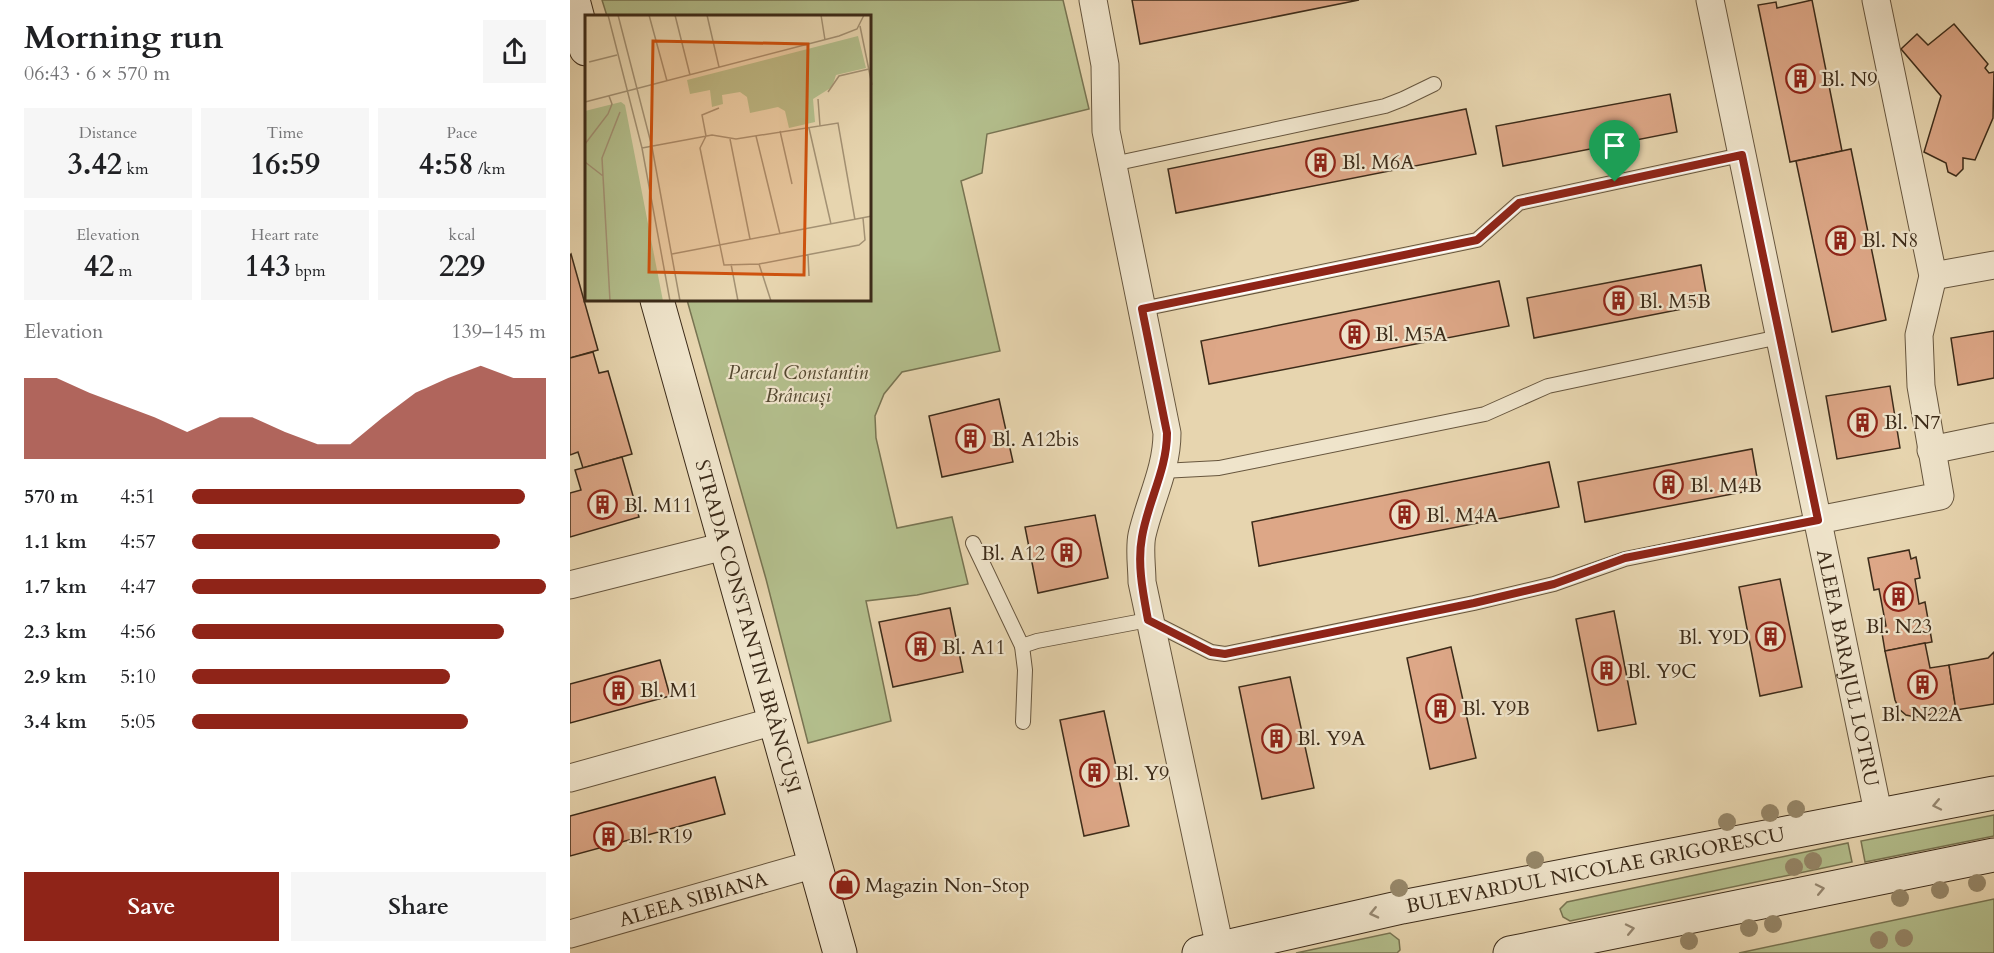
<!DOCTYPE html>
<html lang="en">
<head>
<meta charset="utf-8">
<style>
	:root { --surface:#fff; --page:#f6f6f6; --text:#202124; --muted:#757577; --accent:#8f2418 }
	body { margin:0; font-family:Cardo,serif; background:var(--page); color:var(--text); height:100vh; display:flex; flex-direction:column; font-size:22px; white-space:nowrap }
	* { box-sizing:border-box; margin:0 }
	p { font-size:20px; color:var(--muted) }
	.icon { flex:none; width:33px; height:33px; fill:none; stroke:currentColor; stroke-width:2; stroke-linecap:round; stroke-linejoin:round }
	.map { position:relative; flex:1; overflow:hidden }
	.panel { display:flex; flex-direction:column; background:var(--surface); width:570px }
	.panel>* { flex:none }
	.pin { position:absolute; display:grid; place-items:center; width:51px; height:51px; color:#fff; margin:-62px -26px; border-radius:50% 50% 50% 0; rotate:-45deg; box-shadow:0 0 6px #0007 }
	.pin .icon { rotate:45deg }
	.round { display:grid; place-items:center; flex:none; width:63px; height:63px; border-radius:0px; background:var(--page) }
	.overview { display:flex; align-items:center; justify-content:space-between; height:102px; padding:0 24px }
	h1 { font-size:33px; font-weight:600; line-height:45px }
	.stats { display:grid; grid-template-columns:repeat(3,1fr); gap:9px; height:102px; padding:6px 24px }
	.stats div { display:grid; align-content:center; border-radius:0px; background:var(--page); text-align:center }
	.stats b { font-size:30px; font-weight:600 }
	.stats small { font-size:16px; font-weight:400 }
	.stats p { font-size:16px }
	.chart { height:168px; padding:12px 24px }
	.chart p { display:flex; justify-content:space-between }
	.chart svg { width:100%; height:108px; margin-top:6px; fill:var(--accent); opacity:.7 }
	.cta { display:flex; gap:12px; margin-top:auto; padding:12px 24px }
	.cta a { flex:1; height:69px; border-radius:0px; background:var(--accent); color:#fff; font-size:24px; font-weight:600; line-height:69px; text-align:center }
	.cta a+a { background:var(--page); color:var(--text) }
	ul { padding:0 24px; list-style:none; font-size:20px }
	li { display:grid; grid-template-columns:96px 72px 1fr; align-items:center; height:45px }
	li i { height:15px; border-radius:8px; background:var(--accent) }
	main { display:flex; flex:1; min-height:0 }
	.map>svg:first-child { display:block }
	.green { fill:#b3be8c; stroke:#787452; stroke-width:1.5 }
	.building { fill:#dda787; stroke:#3c2b19; stroke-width:1.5 }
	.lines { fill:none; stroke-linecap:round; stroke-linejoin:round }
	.lane-casing { stroke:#67563e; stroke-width:16 }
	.street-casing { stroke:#67563e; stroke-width:29 }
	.secondary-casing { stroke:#3c2b19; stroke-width:35 }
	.lane { stroke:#efe4cb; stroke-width:14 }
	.street { stroke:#efe4cb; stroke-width:27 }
	.secondary { stroke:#efe4cb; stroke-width:33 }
	.tree { fill:#968769 }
	.oneway { stroke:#968872 }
	.route-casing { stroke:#fff; stroke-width:12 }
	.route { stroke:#8f2418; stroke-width:8 }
	.labels { text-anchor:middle; stroke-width:4.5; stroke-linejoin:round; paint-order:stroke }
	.poi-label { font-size:20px; fill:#3c2b19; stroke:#efe4cb; text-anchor:start }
	.park-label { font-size:20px; font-style:italic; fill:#544830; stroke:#efe4cb }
	.street-label { font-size:20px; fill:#3c2b19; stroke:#efe4cb }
	.inset-road { fill:none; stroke:#a39173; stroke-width:1.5 }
	.view { fill:#ce520e; fill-opacity:0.15; stroke:#ce520e; stroke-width:3 }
	.inset-edge { fill:none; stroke:#3c2b19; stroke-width:3 }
</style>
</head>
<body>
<main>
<section class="panel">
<div class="overview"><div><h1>Morning run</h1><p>06:43 · 6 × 570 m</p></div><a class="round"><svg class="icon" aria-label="share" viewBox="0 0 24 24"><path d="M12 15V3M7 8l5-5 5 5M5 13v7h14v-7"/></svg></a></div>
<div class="stats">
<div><p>Distance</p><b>3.42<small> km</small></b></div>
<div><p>Time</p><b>16:59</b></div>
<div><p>Pace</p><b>4:58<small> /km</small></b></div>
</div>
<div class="stats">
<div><p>Elevation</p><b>42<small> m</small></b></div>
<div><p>Heart rate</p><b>143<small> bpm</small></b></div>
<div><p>kcal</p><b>229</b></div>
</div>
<div class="chart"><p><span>Elevation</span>139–145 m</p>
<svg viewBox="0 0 160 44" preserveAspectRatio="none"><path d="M0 44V11L10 11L20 17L30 22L40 27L50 33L60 27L70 27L80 33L90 38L100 38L110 27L120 17L130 11L140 6L150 11L160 11V44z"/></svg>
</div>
<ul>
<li><b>570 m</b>4:51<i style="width:94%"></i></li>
<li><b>1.1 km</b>4:57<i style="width:87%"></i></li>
<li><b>1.7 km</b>4:47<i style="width:100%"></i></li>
<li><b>2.3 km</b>4:56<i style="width:88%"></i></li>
<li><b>2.9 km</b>5:10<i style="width:73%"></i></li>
<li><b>3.4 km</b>5:05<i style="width:78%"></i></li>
</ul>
<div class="cta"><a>Save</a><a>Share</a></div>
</section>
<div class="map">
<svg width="1424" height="953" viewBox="0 0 1424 953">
	<rect width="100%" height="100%" fill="#e7d5af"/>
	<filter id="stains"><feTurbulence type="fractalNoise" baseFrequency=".00333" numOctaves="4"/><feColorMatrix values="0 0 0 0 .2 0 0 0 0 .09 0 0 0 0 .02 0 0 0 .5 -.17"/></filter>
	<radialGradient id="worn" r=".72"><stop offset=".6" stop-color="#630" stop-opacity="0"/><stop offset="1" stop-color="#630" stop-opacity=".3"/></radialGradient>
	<g class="green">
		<path d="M32 0H493L519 109 417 134 412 173 391 181 430 351 332 372 314 394 305 416 306 438 327 528 382 517 398 584 347 595 296 601 321 721 238 743 196 579 117 300H300V16H37Z"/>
		<path d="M1424 815V836L1295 862 1291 841Z"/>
		<path d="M1278 843 1282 862 1000 921 993 917 990 909 997 902Z"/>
		<path d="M1424 899V953H1169Z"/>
		<path d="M820 933 829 940 830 950 827 953H726Z"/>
	</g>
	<g class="building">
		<path d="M562 0H789L570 44Z"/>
		<path d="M1242 0 1272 151 1220 162 1188 5 1206 2 1207 8Z"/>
		<path d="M1384 24 1418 64 1415 68 1419 73 1424 72 1423 118 1405 160 1393 158V169L1386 176 1378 172 1376 163 1354 152 1371 96 1331 49 1347 34 1358 45Z"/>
		<path d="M1100 94 1107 132 933 166 926 126Z"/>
		<path d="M896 109 906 154 606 213 598 169Z"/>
		<path d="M1281 149 1316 320 1262 332 1226 161Z"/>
		<path d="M1 254 28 350 0 358V255Z"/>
		<path d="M1131 265 1138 304 964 338 957 298Z"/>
		<path d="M929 281 939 326 639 384 631 341Z"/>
		<path d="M1424 331V378L1388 385 1381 338Z"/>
		<path d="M23 352 29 373 38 371 62 454 13 468 8 452 0 455V358Z"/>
		<path d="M1320 386 1330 448 1267 459 1256 396Z"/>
		<path d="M429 399 443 462 372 477 359 416Z"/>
		<path d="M1182 449 1189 489 1015 522 1008 482Z"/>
		<path d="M52 457 69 517 0 537V493L11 490 5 470Z"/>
		<path d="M979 462 989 507 689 566 682 522Z"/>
		<path d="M525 515 538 578 468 593 455 527Z"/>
		<path d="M1339 550 1341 559 1346 557 1350 578 1345 579 1349 604 1355 602 1362 642 1315 651 1311 627 1316 626 1309 589 1304 590 1298 558Z"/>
		<path d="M1210 579 1232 687 1190 696 1169 587Z"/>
		<path d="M380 608 393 672 323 687 309 622Z"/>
		<path d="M1044 611 1066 724 1028 731 1006 619Z"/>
		<path d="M1355 643 1360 668 1379 665 1386 710 1345 717 1336 715 1329 709 1325 700 1315 651Z"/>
		<path d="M881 647 906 758 860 769 837 658Z"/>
		<path d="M1424 652V704L1386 710 1379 665 1418 658Z"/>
		<path d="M90 660 100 696 0 723V684Z"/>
		<path d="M720 677 744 788 692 799 669 687Z"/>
		<path d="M534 711 559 826 514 836 490 720Z"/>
		<path d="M145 777 155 814 0 856V816Z"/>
	</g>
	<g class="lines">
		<defs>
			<g id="lane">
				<path d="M543 164 815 106 833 99 864 84"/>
				<path d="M572 309 907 240 949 203 1171 155"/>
				<path d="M592 471 649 468 915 414 978 386 1209 337"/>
				<path d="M403 543 452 646 467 641 578 620 641 652 655 654 904 603 984 584 1055 559 1248 520"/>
				<path d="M452 646 455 670 453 722"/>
			</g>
			<g id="street">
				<path d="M523 0 535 65 536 131 597 433C597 469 580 500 572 535 569 549 572 567 572 582L651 953"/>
				<path id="s1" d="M1140 0 1309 817"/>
				<path d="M1363 276 1424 265"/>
				<path d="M1361 450 1424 437"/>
				<path d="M1248 520 1370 496 1351 386 1349 335 1363 276 1306 0"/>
				<path d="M0 585 155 546"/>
				<path d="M0 778 205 721"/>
				<path id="s2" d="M0 934 245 864"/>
			</g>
			<g id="secondary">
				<path d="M3 0 16 49"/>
				<path id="s3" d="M87 300 270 953"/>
				<path id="s4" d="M629 953 832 907 1424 793"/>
				<path d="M940 953 1424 855"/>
			</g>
		</defs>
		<use href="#lane" class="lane-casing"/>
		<use href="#street" class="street-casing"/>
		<use href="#secondary" class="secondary-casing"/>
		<use href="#lane" class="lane"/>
		<use href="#street" class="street"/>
		<use href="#secondary" class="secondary"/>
	</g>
	<g class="tree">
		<circle cx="1226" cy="809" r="9"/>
		<circle cx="1200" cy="813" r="9"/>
		<circle cx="1157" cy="822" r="9"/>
		<circle cx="965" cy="860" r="9"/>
		<circle cx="1243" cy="861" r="9"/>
		<circle cx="1224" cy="867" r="9"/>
		<circle cx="1407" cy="883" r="9"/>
		<circle cx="829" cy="888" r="9"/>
		<circle cx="1370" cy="890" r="9"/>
		<circle cx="1330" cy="898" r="9"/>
		<circle cx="1203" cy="924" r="9"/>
		<circle cx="1179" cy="928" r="9"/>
		<circle cx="1334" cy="938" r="9"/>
		<circle cx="1309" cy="940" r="9"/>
		<circle cx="1119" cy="941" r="9"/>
	</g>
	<defs><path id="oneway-chevron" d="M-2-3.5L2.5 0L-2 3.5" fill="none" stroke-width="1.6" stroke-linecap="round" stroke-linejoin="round" transform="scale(1.5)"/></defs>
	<g class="oneway">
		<use href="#oneway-chevron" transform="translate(1367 805) rotate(168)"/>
		<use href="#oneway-chevron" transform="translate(1250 889) rotate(-12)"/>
		<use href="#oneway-chevron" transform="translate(804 913) rotate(167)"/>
		<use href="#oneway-chevron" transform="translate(1060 929) rotate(-12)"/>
	</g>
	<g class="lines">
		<defs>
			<path id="route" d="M1172 155 1248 520 1055 558 984 584 904 603 655 654 641 652 578 620C573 593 567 564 572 537 578 501 597 470 597 433L572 309 907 240 949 203Z"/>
		</defs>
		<use href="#route" class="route-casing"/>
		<use href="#route" class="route"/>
	</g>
	<defs>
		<symbol id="building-ring" viewBox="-11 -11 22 22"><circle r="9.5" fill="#efe4cb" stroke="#8f2418" stroke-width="1.5"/><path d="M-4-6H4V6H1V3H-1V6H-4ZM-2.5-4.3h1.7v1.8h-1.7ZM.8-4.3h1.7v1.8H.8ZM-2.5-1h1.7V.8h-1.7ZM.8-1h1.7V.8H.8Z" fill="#8f2418"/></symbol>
		<symbol id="shop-ring" viewBox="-11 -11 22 22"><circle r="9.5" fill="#efe4cb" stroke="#8f2418" stroke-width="1.5"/><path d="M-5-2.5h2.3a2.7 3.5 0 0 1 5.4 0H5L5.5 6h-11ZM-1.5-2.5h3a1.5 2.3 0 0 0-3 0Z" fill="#8f2418"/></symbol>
	</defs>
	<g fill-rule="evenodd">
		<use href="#building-ring" x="1214" y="62" width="33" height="33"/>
		<use href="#building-ring" x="734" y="146" width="33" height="33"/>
		<use href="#building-ring" x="1254" y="224" width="33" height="33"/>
		<use href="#building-ring" x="1032" y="284" width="33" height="33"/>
		<use href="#building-ring" x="768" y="318" width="33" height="33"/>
		<use href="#building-ring" x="1276" y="406" width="33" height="33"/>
		<use href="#building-ring" x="384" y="422" width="33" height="33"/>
		<use href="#building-ring" x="1082" y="468" width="33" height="33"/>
		<use href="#building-ring" x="16" y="488" width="33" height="33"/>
		<use href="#building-ring" x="818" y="498" width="33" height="33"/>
		<use href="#building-ring" x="480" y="536" width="33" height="33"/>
		<use href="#building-ring" x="1312" y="580" width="33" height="33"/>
		<use href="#building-ring" x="1184" y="620" width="33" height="33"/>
		<use href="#building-ring" x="334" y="630" width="33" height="33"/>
		<use href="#building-ring" x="1020" y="654" width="33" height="33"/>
		<use href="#building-ring" x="1336" y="668" width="33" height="33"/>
		<use href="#building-ring" x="32" y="674" width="33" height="33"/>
		<use href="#building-ring" x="854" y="692" width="33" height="33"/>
		<use href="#building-ring" x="690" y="722" width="33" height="33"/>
		<use href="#building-ring" x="508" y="756" width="33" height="33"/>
		<use href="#building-ring" x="22" y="820" width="33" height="33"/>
		<use href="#shop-ring" x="258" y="868" width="33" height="33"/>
	</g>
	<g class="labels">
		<g class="poi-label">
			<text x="1251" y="86">Bl. N9</text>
			<text x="772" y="169">Bl. M6A</text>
			<text x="1292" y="247">Bl. N8</text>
			<text x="1069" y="308">Bl. M5B</text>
			<text x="805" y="341">Bl. M5A</text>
			<text x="1314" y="429">Bl. N7</text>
			<text x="422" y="446">Bl. A12bis</text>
			<text x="1120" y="492">Bl. M4B</text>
			<text x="54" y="512">Bl. M11</text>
			<text x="856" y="522">Bl. M4A</text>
			<text x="475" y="560" text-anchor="end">Bl. A12</text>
			<text x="1329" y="633" text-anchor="middle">Bl. N23</text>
			<text x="1179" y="644" text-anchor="end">Bl. Y9D</text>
			<text x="372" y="654">Bl. A11</text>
			<text x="1057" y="678">Bl. Y9C</text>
			<text x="70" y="697">Bl. M1</text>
			<text x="892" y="715">Bl. Y9B</text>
			<text x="1352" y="721" text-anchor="middle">Bl. N22A</text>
			<text x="727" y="745">Bl. Y9A</text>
			<text x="545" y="780">Bl. Y9</text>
			<text x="59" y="843">Bl. R19</text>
			<text x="295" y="892">Magazin Non-Stop</text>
		</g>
		<g class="park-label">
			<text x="228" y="379">Parcul Constantin<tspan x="228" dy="23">Brâncuși</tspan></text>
		</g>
		<g class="street-label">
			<text dy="7" stroke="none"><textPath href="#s3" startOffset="339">STRADA CONSTANTIN BRÂNCUȘI</textPath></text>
			<text dy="7" stroke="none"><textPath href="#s1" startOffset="682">ALEEA BARAJUL LOTRU</textPath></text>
			<text dy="7" stroke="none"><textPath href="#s4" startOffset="405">BULEVARDUL NICOLAE GRIGORESCU</textPath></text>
			<text dy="7" stroke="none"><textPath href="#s2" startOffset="128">ALEEA SIBIANA</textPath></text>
		</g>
	</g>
	<g transform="translate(15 15)">
		<rect width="286" height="286" fill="#e7d5af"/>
		<path d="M273 21 281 53 251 60 247 72 228 84 230 107 204 113 200 96 193 92 165 98 162 82 155 77 137 80 138 89 127 92 125 75 105 79 102 65ZM36 87 40 90 78 286H0V96Z" fill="#b3be8c"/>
		<path class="inset-road" d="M23 0 57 133 85 286M33 0 67 132 95 286M64 0 82 66M90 0 105 60M122 0 134 52M236 0 240 25M275 11 287 70M4 47 32 40M243 77 254 61 284 54M233 84 235 111M0 87 254 21 272 14 279 0M134 93 117 100 121 121 115 133 139 250 174 249 274 230 280 225 278 203M224 113 246 209M195 116 207 169M171 121 195 219M145 124 165 224M0 129 23 99 27 89 24 81M57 133 127 120 151 124 253 108 270 205M0 147 18 161M87 239 287 201M223 240 224 261M146 249 153 286M174 249 186 286M25 286 17 143 35 97"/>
		<path class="view" d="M68 26 223 29 219 260 64 257Z"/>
		<rect width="286" height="286" class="inset-edge"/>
	</g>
	<rect width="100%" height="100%" filter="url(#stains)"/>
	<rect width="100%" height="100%" fill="url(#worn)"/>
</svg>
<div class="pin" style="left:1045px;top:182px;background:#1e9e55"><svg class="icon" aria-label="arrive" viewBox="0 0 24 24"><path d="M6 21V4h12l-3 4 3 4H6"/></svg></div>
</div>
</main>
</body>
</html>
